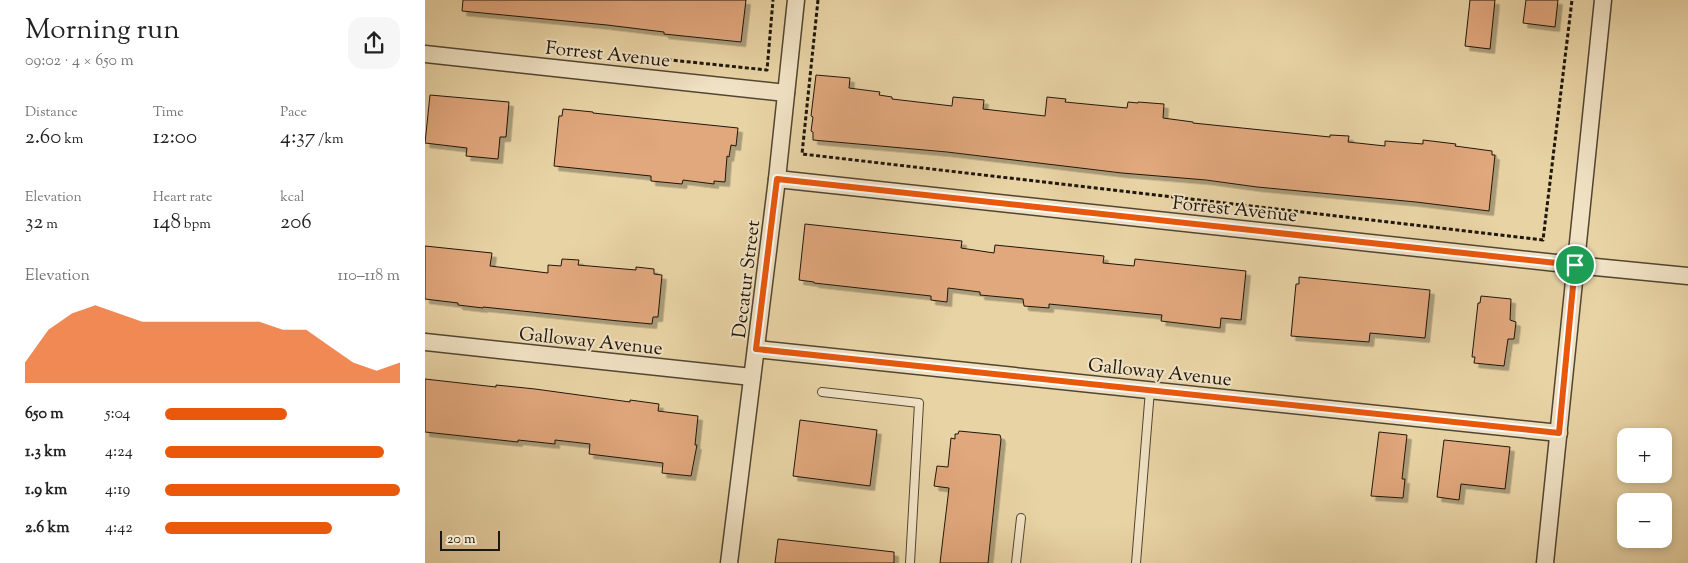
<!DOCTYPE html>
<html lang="en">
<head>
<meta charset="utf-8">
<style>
	:root { --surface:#fff; --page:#f6f6f6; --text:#222; --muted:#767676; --accent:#ea580c }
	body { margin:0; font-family:"Sorts Mill Goudy",serif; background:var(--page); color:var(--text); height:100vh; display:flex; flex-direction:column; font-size:19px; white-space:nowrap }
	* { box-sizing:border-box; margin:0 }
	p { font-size:16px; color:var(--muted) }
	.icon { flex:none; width:28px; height:28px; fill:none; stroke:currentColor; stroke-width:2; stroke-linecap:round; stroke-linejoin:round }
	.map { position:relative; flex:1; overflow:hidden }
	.details { display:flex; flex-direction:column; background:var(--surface); width:425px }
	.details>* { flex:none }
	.tools { position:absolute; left:1192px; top:428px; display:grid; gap:10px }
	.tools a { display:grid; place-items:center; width:55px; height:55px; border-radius:10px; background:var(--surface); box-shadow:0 2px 8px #0003; font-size:25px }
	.scale { position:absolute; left:15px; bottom:12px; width:60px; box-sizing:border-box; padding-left:5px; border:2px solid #1f160c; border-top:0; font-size:14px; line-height:18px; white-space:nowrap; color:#1f160c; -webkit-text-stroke:4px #f0e2c4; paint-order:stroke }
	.pin { position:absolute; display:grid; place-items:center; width:42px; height:42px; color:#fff; margin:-21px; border:2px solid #fff; border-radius:50%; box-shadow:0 1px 5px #0007 }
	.round { display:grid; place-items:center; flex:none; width:52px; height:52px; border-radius:15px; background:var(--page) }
	.summary { display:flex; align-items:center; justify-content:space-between; height:85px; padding:0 25px }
	h1 { font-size:28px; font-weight:600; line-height:38px }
	.metrics { display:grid; grid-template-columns:repeat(3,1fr); gap:8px; height:85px; padding:5px 25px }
	.metrics div { display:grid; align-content:center }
	.metrics b { font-size:21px; font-weight:600 }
	.metrics small { font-size:14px; font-weight:400 }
	.metrics p { font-size:14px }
	.chart { height:140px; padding:10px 25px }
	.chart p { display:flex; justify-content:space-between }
	.chart svg { width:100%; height:90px; margin-top:5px; fill:var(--accent); opacity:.7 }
	ul { padding:0 25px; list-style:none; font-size:16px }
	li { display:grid; grid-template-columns:80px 60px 1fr; align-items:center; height:38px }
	li i { height:12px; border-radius:6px; background:var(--accent) }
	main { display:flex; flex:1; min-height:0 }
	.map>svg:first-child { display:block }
	.building { fill:#e1a77d; stroke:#1f160c; filter:url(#shadow) }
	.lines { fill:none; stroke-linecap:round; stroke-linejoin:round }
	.lane-casing { stroke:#514532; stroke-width:10 }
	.street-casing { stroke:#514532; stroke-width:19 }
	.path { stroke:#1f160c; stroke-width:3; stroke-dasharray:4 2.5; stroke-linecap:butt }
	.lane { stroke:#f0e2c4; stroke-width:8 }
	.street { stroke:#f0e2c4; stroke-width:16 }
	.route-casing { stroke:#fff; stroke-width:10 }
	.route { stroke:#ea580c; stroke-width:6 }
	.labels { text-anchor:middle; stroke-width:4; stroke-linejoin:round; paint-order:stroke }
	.street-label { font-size:19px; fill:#1f160c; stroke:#f0e2c4 }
</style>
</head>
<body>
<main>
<section class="details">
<div class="summary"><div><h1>Morning run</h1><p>09:02 · 4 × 650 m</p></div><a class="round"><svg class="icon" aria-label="share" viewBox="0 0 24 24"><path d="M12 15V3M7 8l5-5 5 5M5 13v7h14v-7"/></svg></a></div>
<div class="metrics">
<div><p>Distance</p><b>2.60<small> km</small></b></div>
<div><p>Time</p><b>12:00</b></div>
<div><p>Pace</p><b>4:37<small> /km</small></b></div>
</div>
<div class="metrics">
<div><p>Elevation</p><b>32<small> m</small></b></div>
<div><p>Heart rate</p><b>148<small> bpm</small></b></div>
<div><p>kcal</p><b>206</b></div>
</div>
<div class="chart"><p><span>Elevation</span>110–118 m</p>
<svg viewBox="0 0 160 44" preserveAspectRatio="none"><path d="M0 44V34L10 18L20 10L30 6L40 10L50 14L60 14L70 14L80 14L90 14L100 14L110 18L120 18L130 26L140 34L150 38L160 34V44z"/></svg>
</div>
<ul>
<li><b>650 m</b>5:04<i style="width:52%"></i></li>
<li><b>1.3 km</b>4:24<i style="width:93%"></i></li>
<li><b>1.9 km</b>4:19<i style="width:100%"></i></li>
<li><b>2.6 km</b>4:42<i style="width:71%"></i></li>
</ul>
</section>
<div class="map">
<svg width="1263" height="563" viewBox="0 0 1263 563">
	<defs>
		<filter id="shadow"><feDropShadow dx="4.5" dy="4.5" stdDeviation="0" flood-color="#0004"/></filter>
	</defs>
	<rect width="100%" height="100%" fill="#e8d3a5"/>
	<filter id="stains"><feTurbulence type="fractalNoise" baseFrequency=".004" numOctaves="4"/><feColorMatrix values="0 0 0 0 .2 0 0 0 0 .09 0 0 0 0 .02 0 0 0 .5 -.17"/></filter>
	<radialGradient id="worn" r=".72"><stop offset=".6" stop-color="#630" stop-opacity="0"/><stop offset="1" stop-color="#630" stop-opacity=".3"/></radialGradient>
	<g class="building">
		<path d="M38 0H321L316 42 239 34V32L182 25 37 11Z"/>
		<path d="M1045 0H1070L1065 49 1040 46Z"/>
		<path d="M1101 0H1133L1130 27 1098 23Z"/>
		<path d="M391 75 425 78 424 88 455 92 454 95 467 97V99L527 106 528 97 559 100 558 109 620 116 622 97 641 99 640 102 702 108 703 102 713 103V102L739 104 738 118 768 122V123L905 137V135L924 136 923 142 960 146V141L998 144V140L1031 144 1030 146 1067 151V155H1070L1064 211 991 202 832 187 781 180 697 173 522 152 388 140V132L386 131 388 117 386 116Z"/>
		<path d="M5 95 84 102 81 137H75L73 159 41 156 42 148 0 143Z"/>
		<path d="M138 109 168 112V113L313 128 311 146 306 145 304 157 302 156 300 182 289 181V184L258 180 257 184 226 181V176L129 166 134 116H137Z"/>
		<path d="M380 224 537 241 536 248 569 253 570 245 679 256 678 263 709 266 710 259 821 271 816 320 796 318 795 328 736 321 737 315 624 304V308L599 306 598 299 555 295V292L523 288 522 302 506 300V296L389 283V282L374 280Z"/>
		<path d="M0 246 67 253 65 266 123 273V265L136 266 137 259 154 260 153 265 211 270V267L229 269V274L237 275 233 317H228L227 324 194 321 58 307V308L33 305V303L0 299Z"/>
		<path d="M874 277 1005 290 1000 338 945 333 944 342 866 336 871 284H874Z"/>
		<path d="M1056 296 1086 299 1085 320 1091 322 1089 339H1083L1079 366 1049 363 1050 357H1047L1053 303H1055Z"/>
		<path d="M0 379 71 387V385L110 389 205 402V400L234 404 233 411 273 416 270 445H272L266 476 237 473 238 463 164 454 165 444 130 440V444L93 440V442L0 432Z"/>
		<path d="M375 420 452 430 445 486 368 476Z"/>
		<path d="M534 431 575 435 576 439 563 563H515L524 488 509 486 512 466 523 467 526 438 530 439V434H533Z"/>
		<path d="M954 432 982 435 977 479H980L978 498 946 496Z"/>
		<path d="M1019 440 1085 447 1080 489 1036 484 1034 500 1012 497Z"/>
		<path d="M353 539 469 552V563H350Z"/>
	</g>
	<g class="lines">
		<defs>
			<g id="lane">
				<path d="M397 392 494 403 485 563"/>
				<path d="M591 563 596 518"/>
				<path d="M711 563 725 390"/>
			</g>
			<g id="street">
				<path d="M0 54 361 93"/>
				<path d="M352 179 1150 265 1263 276"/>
				<path d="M0 342 327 377"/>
				<path d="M331 349 1134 433"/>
				<path d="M304 563 352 179 371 0"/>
				<path d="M1120 563 1178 0"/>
			</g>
		</defs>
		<use href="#lane" class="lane-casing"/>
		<use href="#street" class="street-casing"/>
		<g class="path">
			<path d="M393 0 377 154 1118 240 1147 0"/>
			<path d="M197 55 342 70 348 0"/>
		</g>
		<use href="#lane" class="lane"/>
		<use href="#street" class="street"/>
	</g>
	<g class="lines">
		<defs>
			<path id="route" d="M352 179 1150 265 1134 433 331 349Z"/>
		</defs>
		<use href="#route" class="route-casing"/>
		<use href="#route" class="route"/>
	</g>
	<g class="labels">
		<g class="street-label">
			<text transform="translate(183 53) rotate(6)" y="7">Forrest Avenue</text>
			<text transform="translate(810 208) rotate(6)" y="7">Forrest Avenue</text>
			<text transform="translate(320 279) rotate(-83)" y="7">Decatur Street</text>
			<text transform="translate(166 340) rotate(6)" y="7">Galloway Avenue</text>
			<text transform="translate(735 371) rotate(6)" y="7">Galloway Avenue</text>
		</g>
	</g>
	<rect width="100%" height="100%" filter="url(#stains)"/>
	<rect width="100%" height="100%" fill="url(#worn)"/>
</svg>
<div class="tools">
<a>+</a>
<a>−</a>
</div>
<div class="scale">20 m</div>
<div class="pin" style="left:1150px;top:265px;background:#1e9e55"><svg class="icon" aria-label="arrive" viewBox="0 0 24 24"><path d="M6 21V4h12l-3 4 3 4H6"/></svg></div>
</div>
</main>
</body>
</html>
